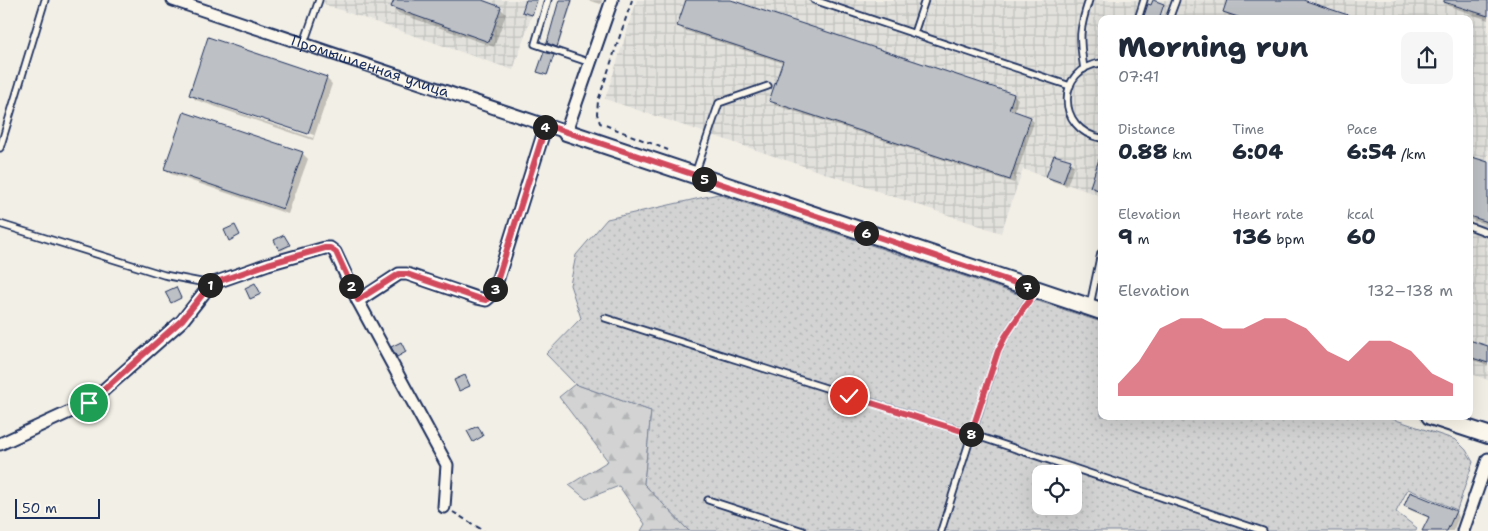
<!DOCTYPE html>
<html lang="en">
<head>
<meta charset="utf-8">
<style>
	:root { --surface:#fff; --page:#f6f6f7; --text:#1f2937; --muted:#747a83; --accent:#d1495b }
	body { margin:0; font-family:"Shantell Sans",sans-serif; background:var(--page); color:var(--text); height:100vh; display:flex; flex-direction:column; font-size:19px; white-space:nowrap }
	* { box-sizing:border-box; margin:0 }
	p { font-size:16px; color:var(--muted) }
	.icon { flex:none; width:28px; height:28px; fill:none; stroke:currentColor; stroke-width:2; stroke-linecap:round; stroke-linejoin:round }
	.map { position:relative; flex:1; overflow:hidden }
	.side { position:absolute; left:1098px; top:15px; width:375px; height:405px; display:flex; flex-direction:column; background:var(--surface); border-radius:10px; box-shadow:0 5px 20px #0002 }
	.side>* { flex:none }
	.tools { position:absolute; left:1032px; top:465px; display:grid; gap:10px }
	.tools a { display:grid; place-items:center; width:50px; height:50px; border-radius:10px; background:var(--surface); box-shadow:0 5px 20px #0002; font-size:25px }
	.scale { position:absolute; left:15px; bottom:12px; width:85px; box-sizing:border-box; padding-left:5px; border:2px solid #1b2f5e; border-top:0; font-size:14px; line-height:18px; white-space:nowrap; color:#1b2f5e; -webkit-text-stroke:4px #fbf7ec; paint-order:stroke }
	.pin { position:absolute; display:grid; place-items:center; width:42px; height:42px; color:#fff; margin:-21px; border:2px solid #fff; border-radius:50%; box-shadow:0 1px 5px #0007 }
	.km { position:absolute; width:25px; height:25px; margin:-12px; border-radius:50%; background:#222; color:#fff; font-size:14px; line-height:25px; text-align:center }
	.round { display:grid; place-items:center; flex:none; width:52px; height:52px; border-radius:10px; background:var(--page) }
	.headline { display:flex; align-items:center; justify-content:space-between; height:85px; padding:0 20px }
	h1 { font-size:28px; font-weight:800; line-height:38px }
	.metrics { display:grid; grid-template-columns:repeat(3,1fr); gap:8px; height:85px; padding:5px 20px }
	.metrics div { display:grid; align-content:center }
	.metrics b { font-size:21px; font-weight:800 }
	.metrics small { font-size:14px; font-weight:400 }
	.metrics p { font-size:14px }
	.chart { height:140px; padding:10px 20px }
	.chart p { display:flex; justify-content:space-between }
	.chart svg { width:100%; height:90px; margin-top:5px; fill:var(--accent); opacity:.7 }
	.map>svg:first-child { display:block }
	.industrial { fill:url(#industrial-grid) }
	.forest { fill:url(#forest-firs); stroke:#768198 }
	.garden { fill:url(#garden-dots); stroke:#768198; fill-rule:evenodd }
	.shadow { fill:#0003; fill-rule:evenodd }
	.building { fill:#bdc0c4; stroke:#1b2f5e }
	.lines { fill:none; stroke-linecap:round; stroke-linejoin:round }
	.lane-casing { stroke:#1b2f5e; stroke-width:9 }
	.street-casing { stroke:#1b2f5e; stroke-width:15 }
	.secondary-casing { stroke:#1b2f5e; stroke-width:20 }
	.path { stroke:#1b2f5e; stroke-width:2; stroke-dasharray:5 4; stroke-linecap:butt }
	.lane { stroke:#fbf7ec; stroke-width:5.5 }
	.street { stroke:#fbf7ec; stroke-width:11 }
	.secondary { stroke:#fbf7ec; stroke-width:16 }
	.route-casing { stroke:#fff; stroke-width:10 }
	.route { stroke:#d1495b; stroke-width:6 }
	.labels { text-anchor:middle; stroke-width:4.5; stroke-linejoin:round; paint-order:stroke }
	.street-label { font-size:15px; fill:#1b2f5e; stroke:#fbf7ec }
</style>
</head>
<body>
<div class="map">
<svg width="1488" height="531" viewBox="0 0 1488 531">
	<defs>
		<pattern id="industrial-grid" width="8" height="8" patternUnits="userSpaceOnUse" patternTransform="scale(1.25)"><rect width="8" height="8" fill="#e2e1dc"/><path d="M0 4h8M4 0v8" fill="none" stroke="#c1c1bf"/></pattern>
		<pattern id="forest-firs" width="22" height="20" patternUnits="userSpaceOnUse" patternTransform="scale(1.25)"><rect width="22" height="20" fill="#d2d3d2"/><path d="M5 1l3.5 6h-7zM16 11l3.5 6h-7z" fill="#b4b5b7"/></pattern>
		<pattern id="garden-dots" width="8" height="8" patternUnits="userSpaceOnUse" patternTransform="scale(1.25)"><rect width="8" height="8" fill="#d2d3d2"/><path d="M2 2h.1M6 6h.1" fill="none" stroke="#b4b5b7" stroke-width="1.8" stroke-linecap="round"/></pattern>
	</defs>
	<rect width="100%" height="100%" fill="#f2efe6"/>
	<filter id="ink" filterUnits="userSpaceOnUse"><feTurbulence type="fractalNoise" baseFrequency=".02" numOctaves="2"/><feDisplacementMap in="SourceGraphic" scale="10" xChannelSelector="R" yChannelSelector="G"/><feConvolveMatrix kernelMatrix="1 2 1 2 8 2 1 2 1" color-interpolation-filters="sRGB"/></filter>
	<g filter="url(#ink)">
		<g class="industrial">
			<path d="M322 0H526L522 12 532 15 513 70 326 5Z"/>
			<path d="M637 0H1488V380L1469 373V19H1101V196L1023 169 1001 233 605 99Z"/>
		</g>
		<path class="forest" d="M575 384 651 411 644 484 689 531H641L645 524 619 486 586 499 569 485 608 461 559 397Z"/>
		<path class="garden" d="M718 194 1101 322V416H1384L1456 440 1466 450 1473 462 1457 510 1408 489 1396 512 1417 528 1416 531H689L644 484 651 411 575 384 546 354 581 318 570 285 576 255 607 219ZM1041 474H1074V506H1041Z"/>
		<g class="shadow">
			<path d="M395 0H479L500 8 506 14 494 47 398 13 393 7Z"/>
			<path d="M527 0H538L533 15 525 12Z"/>
			<path d="M561 0H573L558 47 549 44Z"/>
			<path d="M587 0H602L601 4Z"/>
			<path d="M687 0H727L1014 95 1018 99 1014 112 1030 118 1034 122 1014 183 775 105 771 100 783 63 683 30 679 26Z"/>
			<path d="M1228 0H1300L1355 19H1235L1230 17 1224 11Z"/>
			<path d="M1488 0V20L1449 6 1443 1Z"/>
			<path d="M553 57 548 75 539 72Z"/>
			<path d="M326 78 332 84 313 140 196 100 190 94ZM196 96 314 135 313 138 196 98Z"/>
			<path d="M302 153 308 159 288 214 171 174 165 169Z"/>
			<path d="M1469 157 1488 163V225L1469 219Z"/>
			<path d="M1070 162 1074 166 1067 186 1052 181 1048 176Z"/>
			<path d="M285 237 290 246 281 251 276 240Z"/>
			<path d="M1470 342 1488 348V365L1469 359Z"/>
			<path d="M1405 506 1455 512 1459 517 1453 531H1424L1429 518 1410 510Z"/>
		</g>
		<g class="building">
			<path d="M394 0H482L501 7 489 42 391 7Z"/>
			<path d="M526 0H537L532 15 522 12Z"/>
			<path d="M559 0H572L557 47 547 43Z"/>
			<path d="M686 0H731L1014 94 1009 109 1031 117 1010 180 769 101 783 61 677 26Z"/>
			<path d="M1153 0 1164 4 1159 19H1143L1148 4 1151 5Z"/>
			<path d="M1227 0H1303L1354 17V19H1244L1223 12Z"/>
			<path d="M1444 0H1488V16L1444 2Z"/>
			<path d="M208 37 327 77 308 134 189 95Z"/>
			<path d="M544 52 554 55 547 75 537 72Z"/>
			<path d="M184 112 303 152 283 209 164 169Z"/>
			<path d="M1054 155 1071 160 1063 183 1046 177Z"/>
			<path d="M1469 156 1488 162V222L1469 216Z"/>
			<path d="M1099 159H1101V191L1090 187Z"/>
			<path d="M235 225 240 235 229 241 224 230Z"/>
			<path d="M284 235 290 245 279 250 274 240Z"/>
			<path d="M255 283 261 294 250 299 245 288Z"/>
			<path d="M176 287 181 298 171 303 165 292Z"/>
			<path d="M1469 340 1488 346V363L1469 357Z"/>
			<path d="M401 342 406 352 397 357 391 347Z"/>
			<path d="M465 375 470 386 459 391 454 380Z"/>
			<path d="M478 426 483 436 473 442 467 431Z"/>
			<path d="M1410 492 1456 511 1447 531H1422L1429 517 1404 506Z"/>
		</g>
		<g class="lines">
			<defs>
				<g id="lane">
					<path d="M548 0 535 44 591 63"/>
					<path d="M814 0 1070 86"/>
					<path d="M1138 19 1144 0"/>
					<path d="M1169 19 1176 0"/>
					<path d="M914 33 925 0"/>
					<path d="M304 43 319 0"/>
					<path d="M1101 63C1056 68 1056 130 1101 138"/>
					<path d="M1084 69C1079 38 1079 30 1089 0"/>
					<path d="M0 148 45 0"/>
					<path d="M695 174 719 103 768 86"/>
					<path d="M0 224 164 275 211 284"/>
					<path d="M1469 226 1488 233"/>
					<path d="M1090 305 1101 253"/>
					<path d="M605 318 971 434 1263 531"/>
					<path d="M708 500 803 531"/>
					<path d="M941 531 998 351 1005 337 1035 291"/>
				</g>
				<g id="street">
					<path id="s1" d="M173 0 566 132 612 0"/>
					<path d="M358 301 399 274H407L477 298 486 300 493 294 546 125"/>
					<path d="M0 444 89 403 182 321 211 284 268 264 325 248H330L335 252 358 301 447 465 444 507"/>
					<path d="M1463 531 1488 459"/>
				</g>
				<g id="secondary">
					<path d="M566 132 1101 311"/>
					<path d="M1430 416 1488 435"/>
				</g>
			</defs>
			<use href="#lane" class="lane-casing"/>
			<use href="#street" class="street-casing"/>
			<use href="#secondary" class="secondary-casing"/>
			<g class="path">
				<path d="M632 0 598 101 597 114 600 123 668 150"/>
				<path d="M453 512 484 531"/>
			</g>
			<use href="#lane" class="lane"/>
			<use href="#street" class="street"/>
			<use href="#secondary" class="secondary"/>
		</g>
	</g>
	<g class="lines" filter="url(#ink)">
		<defs>
			<path id="route" d="M89 403 182 320 211 284 268 264 325 248H330L336 252 358 300 399 274H407L477 298 486 300 493 294 546 125 1036 290 1005 337 998 351 971 434 849 396"/>
		</defs>
		<use href="#route" class="route-casing"/>
		<use href="#route" class="route"/>
	</g>
	<g class="labels">
		<g class="street-label">
			<text dy="5" stroke="none"><textPath href="#s1" startOffset="208">Промышленная улица</textPath></text>
		</g>
	</g>
</svg>
<div class="tools">
<a><svg class="icon" aria-label="locate" viewBox="0 0 24 24"><circle cx="12" cy="12" r="6"/><path d="M12 2v4M12 18v4M2 12h4M18 12h4"/></svg></a>
</div>
<div class="scale">50 m</div>
<div class="pin" style="left:89px;top:403px;background:#1e9e55"><svg class="icon" aria-label="arrive" viewBox="0 0 24 24"><path d="M6 21V4h12l-3 4 3 4H6"/></svg></div>
<div class="pin" style="left:849px;top:396px;background:#d93025"><svg class="icon" aria-label="check" viewBox="0 0 24 24"><path d="M5 12l5 5 9-10"/></svg></div>
<b class="km" style="left:210px;top:285px">1</b>
<b class="km" style="left:351px;top:286px">2</b>
<b class="km" style="left:495px;top:289px">3</b>
<b class="km" style="left:545px;top:127px">4</b>
<b class="km" style="left:704px;top:179px">5</b>
<b class="km" style="left:866px;top:233px">6</b>
<b class="km" style="left:1027px;top:287px">7</b>
<b class="km" style="left:971px;top:434px">8</b>
<section class="side">
<div class="headline"><div><h1>Morning run</h1><p>07:41</p></div><a class="round"><svg class="icon" aria-label="share" viewBox="0 0 24 24"><path d="M12 15V3M7 8l5-5 5 5M5 13v7h14v-7"/></svg></a></div>
<div class="metrics">
<div><p>Distance</p><b>0.88<small> km</small></b></div>
<div><p>Time</p><b>6:04</b></div>
<div><p>Pace</p><b>6:54<small> /km</small></b></div>
</div>
<div class="metrics">
<div><p>Elevation</p><b>9<small> m</small></b></div>
<div><p>Heart rate</p><b>136<small> bpm</small></b></div>
<div><p>kcal</p><b>60</b></div>
</div>
<div class="chart"><p><span>Elevation</span>132–138 m</p>
<svg viewBox="0 0 160 44" preserveAspectRatio="none"><path d="M0 44V38L10 27L20 11L30 6L40 6L50 11L60 11L70 6L80 6L90 11L100 22L110 27L120 17L130 17L140 22L150 33L160 38V44z"/></svg>
</div>
</section>
</div>
</body>
</html>
